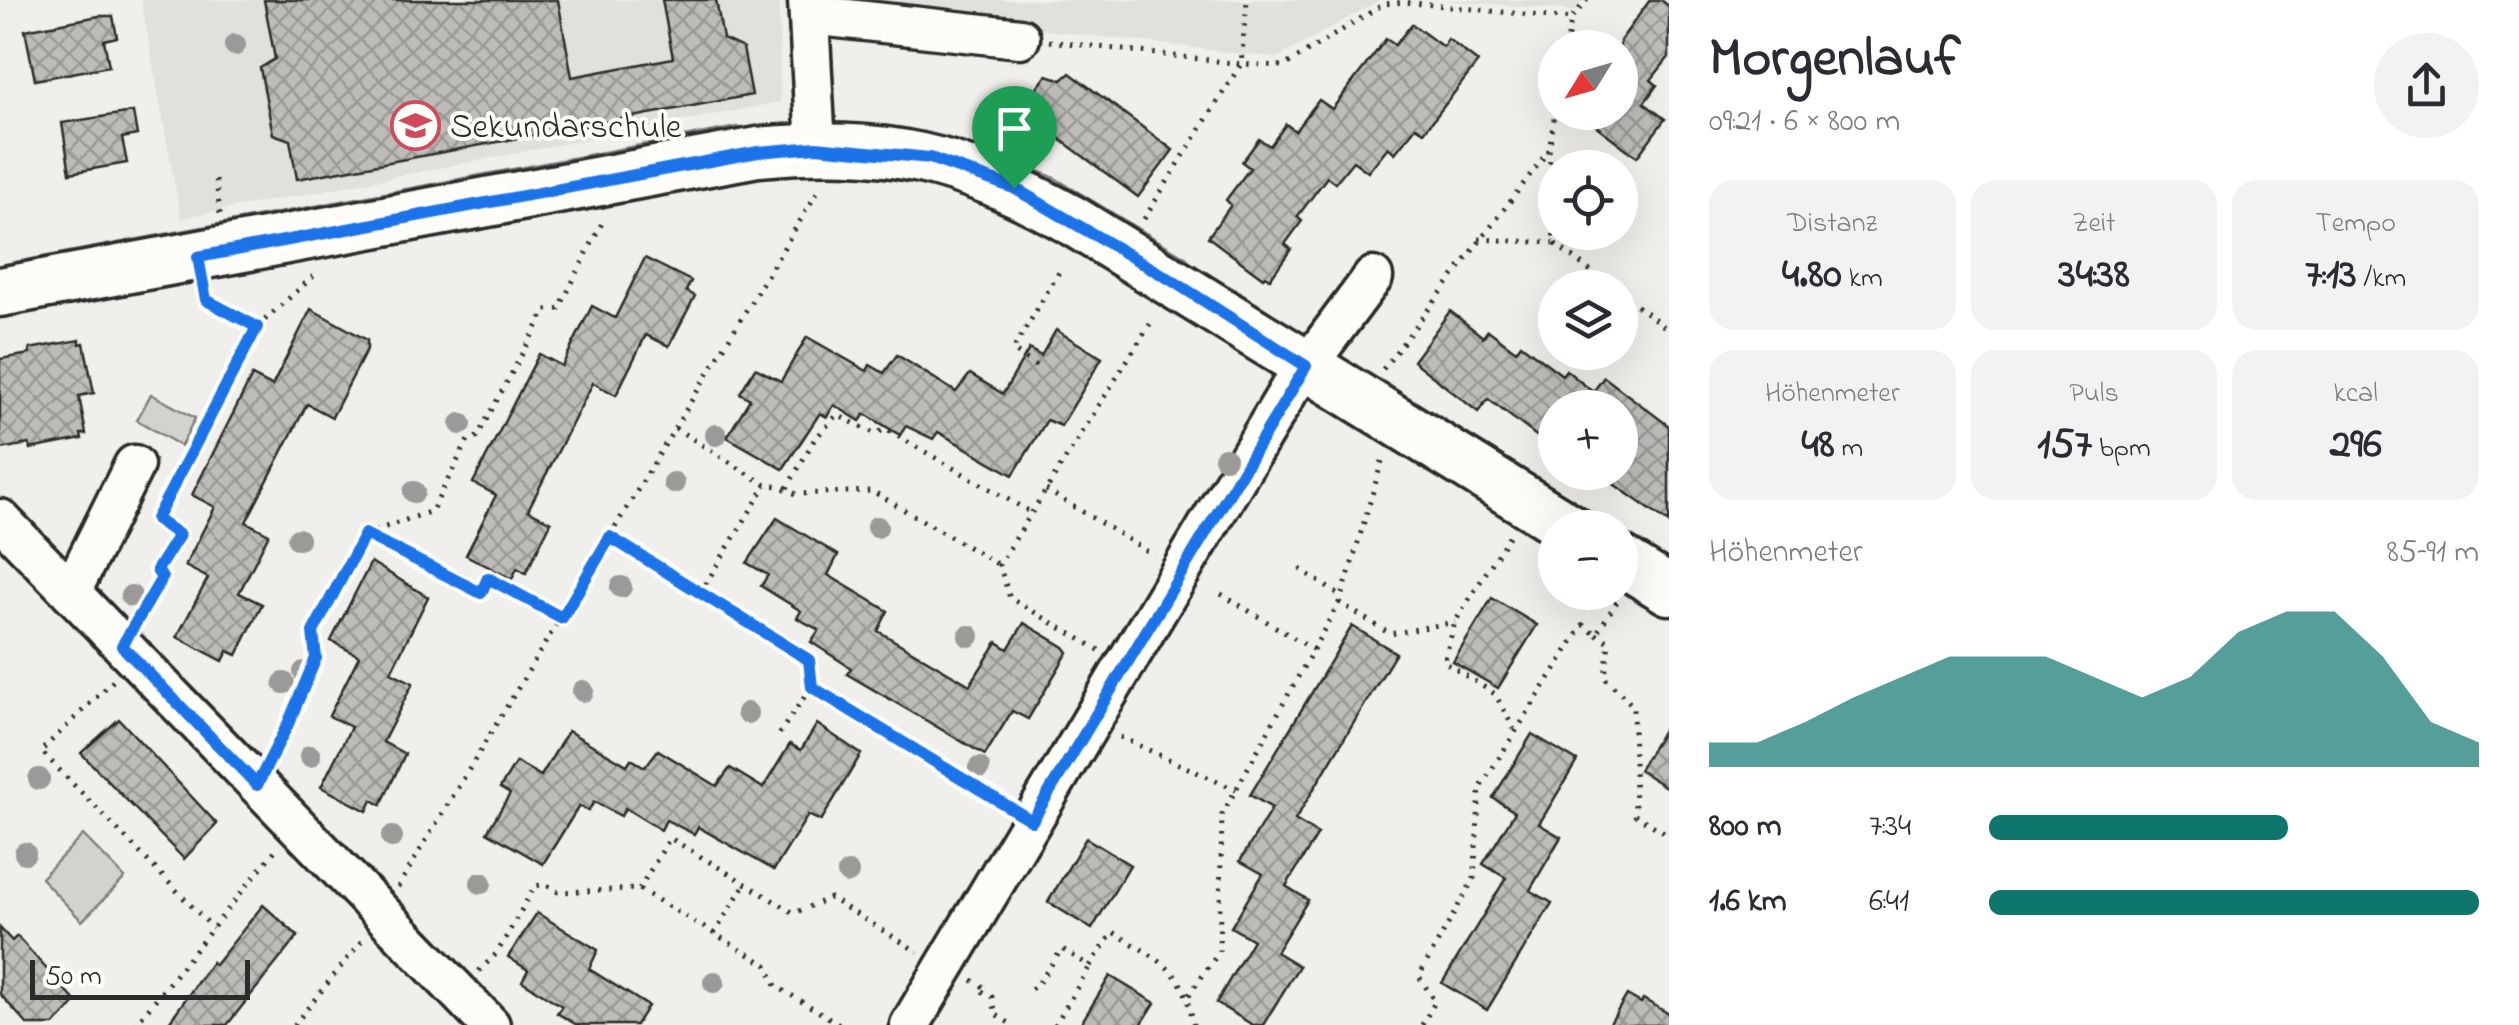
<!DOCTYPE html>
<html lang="de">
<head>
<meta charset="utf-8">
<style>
	:root { --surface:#fff; --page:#f2f2f3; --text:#2b2b33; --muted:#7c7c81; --accent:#0f766e }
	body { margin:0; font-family:"Indie Flower",sans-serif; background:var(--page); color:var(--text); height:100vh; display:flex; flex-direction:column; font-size:38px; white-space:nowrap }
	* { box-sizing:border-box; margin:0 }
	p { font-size:32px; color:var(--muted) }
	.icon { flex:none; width:55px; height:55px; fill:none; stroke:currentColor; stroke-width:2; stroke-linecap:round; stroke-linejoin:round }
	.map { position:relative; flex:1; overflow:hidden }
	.panel { display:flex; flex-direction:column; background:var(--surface); width:850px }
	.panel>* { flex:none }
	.needle { width:65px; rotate:233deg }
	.fabs { position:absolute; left:1538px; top:30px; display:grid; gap:20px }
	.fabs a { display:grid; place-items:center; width:100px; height:100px; border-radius:50%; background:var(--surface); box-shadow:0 10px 40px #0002; font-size:50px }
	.scale { position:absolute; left:30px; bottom:25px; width:220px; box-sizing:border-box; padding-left:10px; border:5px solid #2b2b2b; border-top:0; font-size:28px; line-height:35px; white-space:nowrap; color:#2b2b2b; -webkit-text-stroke:8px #fdfcf7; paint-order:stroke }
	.pin { position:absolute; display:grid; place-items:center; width:85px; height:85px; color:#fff; margin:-102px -42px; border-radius:50% 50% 50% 0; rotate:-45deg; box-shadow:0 0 10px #0007 }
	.pin .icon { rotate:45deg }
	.round { display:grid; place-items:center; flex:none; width:105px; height:105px; border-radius:52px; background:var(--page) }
	.summary { display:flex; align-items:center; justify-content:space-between; height:170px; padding:0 40px }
	h1 { font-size:55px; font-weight:700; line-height:75px }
	.metrics { display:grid; grid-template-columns:repeat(3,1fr); gap:15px; height:170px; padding:10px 40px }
	.metrics div { display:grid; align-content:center; border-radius:25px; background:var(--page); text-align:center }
	.metrics b { font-size:42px; font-weight:700 }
	.metrics small { font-size:28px; font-weight:400 }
	.metrics p { font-size:28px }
	.chart { height:280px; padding:20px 40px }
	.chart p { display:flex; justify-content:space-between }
	.chart svg { width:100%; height:180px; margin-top:10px; fill:var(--accent); opacity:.7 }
	ul { padding:0 40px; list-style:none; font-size:32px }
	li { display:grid; grid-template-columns:160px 120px 1fr; align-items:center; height:75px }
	li i { height:25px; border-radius:12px; background:var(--accent) }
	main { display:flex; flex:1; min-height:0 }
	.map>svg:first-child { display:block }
	.built { fill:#e1e0dc }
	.grass { fill:url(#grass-dots); stroke:#7f7e7d; stroke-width:2.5 }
	.park { fill:#d3d2cf; stroke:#7f7e7d; stroke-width:2.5 }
	.building { fill:url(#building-cross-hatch); stroke:#2b2b2b; stroke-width:2.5 }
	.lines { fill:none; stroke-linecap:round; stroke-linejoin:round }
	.minor-casing { stroke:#2b2b2b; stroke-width:45 }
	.major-casing { stroke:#2b2b2b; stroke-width:55 }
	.path { stroke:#2b2b2b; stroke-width:5; stroke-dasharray:2.5 8; stroke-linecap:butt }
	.minor { stroke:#fdfcf7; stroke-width:38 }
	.major { stroke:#fdfcf7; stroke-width:48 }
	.tree { fill:#9b9a98 }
	.route-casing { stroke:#fff; stroke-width:20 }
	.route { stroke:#1a73e8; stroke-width:12 }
	.labels { text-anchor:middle; stroke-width:8; stroke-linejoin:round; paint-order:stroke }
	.poi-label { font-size:35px; fill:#2b2b2b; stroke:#fdfcf7; text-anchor:start }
</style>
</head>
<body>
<main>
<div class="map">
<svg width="1669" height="1025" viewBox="0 0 1669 1025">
	<defs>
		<pattern id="grass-dots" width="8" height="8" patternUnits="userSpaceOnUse" patternTransform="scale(2.5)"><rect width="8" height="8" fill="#d3d2cf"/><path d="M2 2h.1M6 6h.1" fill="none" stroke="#b5b4b2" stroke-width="1.8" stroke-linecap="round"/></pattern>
		<pattern id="building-cross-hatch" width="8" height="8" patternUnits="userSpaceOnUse" patternTransform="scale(2.5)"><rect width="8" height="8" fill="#bdbcb8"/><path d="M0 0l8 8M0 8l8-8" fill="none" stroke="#9a9996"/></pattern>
	</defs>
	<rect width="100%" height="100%" fill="#f0efeb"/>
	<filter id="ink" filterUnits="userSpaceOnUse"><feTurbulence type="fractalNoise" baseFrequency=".01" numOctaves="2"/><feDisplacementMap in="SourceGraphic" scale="20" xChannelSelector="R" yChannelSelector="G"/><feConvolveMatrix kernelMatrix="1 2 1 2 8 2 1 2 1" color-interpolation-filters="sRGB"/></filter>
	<g filter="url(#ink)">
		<g class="built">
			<path d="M141 0H779L780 102 181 218Z"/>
			<path d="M836 0H1380L1277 58 837 5Z"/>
			<path d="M1443 0H1583L1575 11Z"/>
		</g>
		<g class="grass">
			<path d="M737 127 747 131 0 269V265L16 262Z"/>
			<path d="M904 129 994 152 1055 178 1187 258 1190 266 903 132Z"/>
			<path d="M611 197 606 207 217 278V272Z"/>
			<path d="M1379 379 1381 380 1616 527H1602L1374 383Z"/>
		</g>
		<g class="park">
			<path d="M151 394 195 418 181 446 137 420Z"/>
			<path d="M83 835 125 878 82 921 41 878Z"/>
		</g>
		<g class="building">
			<path d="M264 0H558L572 77 673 58 662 0H716L723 39 743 48 752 95 297 179 290 140 273 134 260 68 275 59Z"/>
			<path d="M1650 0H1661L1669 6V57L1651 80 1657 85 1644 103 1665 119 1637 157 1578 112H1620V41Z"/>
			<path d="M99 16H113L117 37 104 40 109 66 35 80 25 30Z"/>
			<path d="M1412 24 1443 47 1448 39 1478 62 1424 132 1416 127 1395 153 1388 147 1368 172 1353 161 1335 183 1327 177 1297 217 1302 221 1285 244 1291 249 1270 279 1265 276 1263 278 1208 237 1231 205 1226 200 1250 168 1242 162 1259 139 1270 146 1286 124 1295 131 1319 100 1332 109 1386 39 1395 45Z"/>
			<path d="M1070 73 1173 150 1138 197 1045 128 1032 137 1011 122 1047 75 1062 80Z"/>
			<path d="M133 112 137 135 122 138 127 163 70 173 62 123Z"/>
			<path d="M645 258 691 281 686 291 695 296 669 346 646 335 616 395 593 383 528 510 551 522 526 573 517 568 512 579 466 555 496 495 473 483 539 354 562 366 592 306 615 318Z"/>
			<path d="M311 309 367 340V349L332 417 307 404 246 522 269 534 239 593 262 604 237 655 228 651 223 661 177 637 208 578 185 566 215 507 192 495 252 376 272 386Z"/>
			<path d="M1450 311 1483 337 1488 330 1516 351 1521 344 1562 375 1566 370 1593 392 1604 377 1669 426V523L1605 478 1610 472H1620V408H1555V425L1543 441 1488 399 1478 412 1413 361Z"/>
			<path d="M1056 330 1102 358 1061 426 1047 420 1013 475 938 432 933 439 906 426 900 435 865 414 860 421 834 405 827 417 820 413 783 469 727 437 750 399 740 393 755 368 781 381 807 337 867 371 870 365 884 373 897 355 956 392 970 374 1003 394 1029 349 1041 356Z"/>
			<path d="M80 340V344L84 343 94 393 79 396 86 434H81L82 439 30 449 29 444 0 449V359L30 354 29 349Z"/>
			<path d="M777 518 838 555 828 575 888 611 878 631 970 685 997 642 1008 649 1024 623 1064 647 1068 652 1028 719 1012 711 985 755 847 674 851 668 811 642 819 630 797 618 801 611 761 586 768 575 747 563Z"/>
			<path d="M371 562 428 597 391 672 413 683 383 742 405 754 381 805 372 800 367 811 321 787 351 727 329 716 359 656 331 641Z"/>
			<path d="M1492 598 1537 625 1498 688 1453 662Z"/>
			<path d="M1352 626 1396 653 1295 820 1318 834 1286 886 1308 900 1276 952 1299 966 1263 1025H1253L1216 1003 1253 940 1231 927 1263 874 1240 861 1272 808 1250 795Z"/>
			<path d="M119 719 217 824 184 859 81 753Z"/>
			<path d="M1669 720V789L1639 770Z"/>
			<path d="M817 724 861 754 821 821 808 815 774 870 698 827 694 834 666 820 661 830 625 808 621 816 594 802 588 811 579 806 543 864 487 832 510 794 500 788 516 762 541 776 568 731 627 765 631 759 645 767 658 750 717 786 730 768 763 788 790 744 801 750Z"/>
			<path d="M1532 734 1577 761 1539 824 1561 837 1530 890 1552 903 1487 1010 1442 983 1506 878 1483 864 1515 812 1493 798Z"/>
			<path d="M1086 838 1130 865 1092 929 1048 902Z"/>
			<path d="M263 905 298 936 227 1025H167L212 962 215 965Z"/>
			<path d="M537 913 598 950 589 969 648 1006 636 1025H577L557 1013 562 1006 522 981 528 970 508 957Z"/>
			<path d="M0 928 12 941 17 936 76 1002 54 1025H28L0 994Z"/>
			<path d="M1110 976 1155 1003 1141 1025H1080Z"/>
			<path d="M1627 995 1641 1003 1643 999 1669 1014V1025H1609Z"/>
		</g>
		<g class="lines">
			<defs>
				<g id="minor">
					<path d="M808 0 816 147"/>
					<path d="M811 18 829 17 1020 38"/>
					<path d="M0 519 490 1025"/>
					<path d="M71 592 134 465"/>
					<path d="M910 1025 1289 390 1373 277"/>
				</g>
				<g id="major">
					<path d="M0 292 758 152C887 140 956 157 1070 219L1569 528"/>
					<path d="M1620 560 1669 590"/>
				</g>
			</defs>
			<use href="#minor" class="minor-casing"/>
			<use href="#major" class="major-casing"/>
			<g class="path">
				<path d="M1049 41 1241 64 1284 66 1384 4 1404 2 1571 19"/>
				<path d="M1566 48 1571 19 1587 0"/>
				<path d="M1549 150 1554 243 1613 288"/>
				<path d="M216 180 220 214"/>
				<path d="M1144 219 1241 64 1247 0"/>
				<path d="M1479 239 1554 243"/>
				<path d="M1620 293 1669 330"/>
				<path d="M257 327 318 272"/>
				<path d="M1036 366 1013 350 1062 267"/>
				<path d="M1383 369 1549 150 1555 112"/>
				<path d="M675 428 766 485 779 486 796 494 872 491 999 565"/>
				<path d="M787 488 814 440 837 415 876 434 885 429 1032 513"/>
				<path d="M1046 490 1154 555"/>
				<path d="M365 534 481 593 489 579 562 618"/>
				<path d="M1509 536 1455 622 1444 662 1495 694 1514 729"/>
				<path d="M610 537 809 660 811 687 777 737"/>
				<path d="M1300 569 1342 597"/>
				<path d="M700 593 766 485"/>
				<path d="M1221 594 1314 650"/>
				<path d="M1339 602 1390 634 1455 622"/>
				<path d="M139 617 161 579 157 570 179 535 156 519 257 327 206 299 205 294"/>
				<path d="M1596 634 1609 642 1605 678 1633 706 1635 815 1669 835"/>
				<path d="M1099 650 1010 598 999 565 1150 324"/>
				<path d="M113 681 41 751 213 928"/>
				<path d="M813 688 1004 804"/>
				<path d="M1120 737 1236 790"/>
				<path d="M272 752 288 724 316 658 313 632 365 534 432 511 468 440 477 437 546 310 559 309 604 219"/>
				<path d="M398 887 821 186"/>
				<path d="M639 889 670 838 794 913 830 898 918 952"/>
				<path d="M714 934 745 884"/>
				<path d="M479 971 497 953 535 886 546 884 558 892 639 889 767 965 776 986 841 1025"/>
				<path d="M972 980 984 987"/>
				<path d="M1031 989 1038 984 1062 949 1090 966 1113 932C1158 960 1186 968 1193 1025"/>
				<path d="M982 991 992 997 996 1015 1013 1025"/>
				<path d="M1189 995 1219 952 1222 815 1342 597 1384 454"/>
				<path d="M135 1025 277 848"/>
				<path d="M294 1025 364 938"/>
				<path d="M1055 1025 1090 966"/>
				<path d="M1422 1025 1435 1002 1419 976 1474 878 1480 788 1583 625 1596 634 1618 600"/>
			</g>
			<use href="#minor" class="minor"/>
			<use href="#major" class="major"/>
		</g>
		<g class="tree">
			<circle cx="235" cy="45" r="11"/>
			<circle cx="461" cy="424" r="11"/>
			<circle cx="716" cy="435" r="11"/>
			<circle cx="1225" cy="458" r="11"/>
			<circle cx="674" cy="483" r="11"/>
			<circle cx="414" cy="492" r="11"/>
			<circle cx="877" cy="527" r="11"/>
			<circle cx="298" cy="539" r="11"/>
			<circle cx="621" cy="587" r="11"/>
			<circle cx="131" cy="596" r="11"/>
			<circle cx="969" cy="636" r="11"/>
			<circle cx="304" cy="672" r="11"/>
			<circle cx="284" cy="683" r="11"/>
			<circle cx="583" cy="691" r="11"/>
			<circle cx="747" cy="713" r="11"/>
			<circle cx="310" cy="756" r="11"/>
			<circle cx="979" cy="768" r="11"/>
			<circle cx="39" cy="779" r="11"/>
			<circle cx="392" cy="837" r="11"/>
			<circle cx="25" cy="853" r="11"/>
			<circle cx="848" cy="873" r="11"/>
			<circle cx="481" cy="883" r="11"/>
			<circle cx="714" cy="982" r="11"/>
		</g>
	</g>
	<g class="lines" filter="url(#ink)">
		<defs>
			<path id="route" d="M816 147 930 158 1014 188 1168 278 1306 366 1032 821 812 687 809 660 610 537 562 618 488 578 481 593 365 534 313 632 316 658 288 724 257 785 122 646 162 578 157 570 179 535 156 519 257 327 206 300 198 257 758 152Z"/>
		</defs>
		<use href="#route" class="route-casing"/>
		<use href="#route" class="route"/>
	</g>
	<defs>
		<symbol id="school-ring" viewBox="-11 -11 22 22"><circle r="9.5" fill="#fdfcf7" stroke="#d1495b" stroke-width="1.5"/><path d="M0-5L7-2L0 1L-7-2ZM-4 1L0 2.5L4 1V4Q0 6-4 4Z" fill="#d1495b"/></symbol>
	</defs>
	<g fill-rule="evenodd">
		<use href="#school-ring" x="388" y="98" width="55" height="55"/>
	</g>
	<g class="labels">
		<g class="poi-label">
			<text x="450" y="137">Sekundarschule</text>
		</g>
	</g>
</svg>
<div class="fabs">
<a><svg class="needle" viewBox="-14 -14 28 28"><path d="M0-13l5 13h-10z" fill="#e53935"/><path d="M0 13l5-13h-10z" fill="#7c7c81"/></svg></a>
<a><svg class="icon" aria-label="locate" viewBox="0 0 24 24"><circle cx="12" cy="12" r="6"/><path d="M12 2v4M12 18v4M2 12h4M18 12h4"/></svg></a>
<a><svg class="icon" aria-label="layers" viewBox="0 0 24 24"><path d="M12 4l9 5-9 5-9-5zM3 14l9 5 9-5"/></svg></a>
<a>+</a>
<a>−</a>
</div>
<div class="scale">50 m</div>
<div class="pin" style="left:1014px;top:188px;background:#1e9e55"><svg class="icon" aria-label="arrive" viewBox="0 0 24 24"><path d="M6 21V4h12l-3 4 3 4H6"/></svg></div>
</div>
<section class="panel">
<div class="summary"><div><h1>Morgenlauf</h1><p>09:21 · 6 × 800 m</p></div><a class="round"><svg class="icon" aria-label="share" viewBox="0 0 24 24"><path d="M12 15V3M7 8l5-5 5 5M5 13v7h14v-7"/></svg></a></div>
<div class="metrics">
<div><p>Distanz</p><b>4.80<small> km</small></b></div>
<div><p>Zeit</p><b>34:38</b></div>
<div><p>Tempo</p><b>7:13<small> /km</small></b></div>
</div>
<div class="metrics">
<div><p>Höhenmeter</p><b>48<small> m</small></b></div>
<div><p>Puls</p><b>157<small> bpm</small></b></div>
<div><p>kcal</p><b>296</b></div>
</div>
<div class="chart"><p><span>Höhenmeter</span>85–91 m</p>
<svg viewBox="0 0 160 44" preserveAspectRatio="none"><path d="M0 44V38L10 38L20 33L30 27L40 22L50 17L60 17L70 17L80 22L90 27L100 22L110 11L120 6L130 6L140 17L150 33L160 38V44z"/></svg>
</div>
<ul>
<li><b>800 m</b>7:34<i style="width:61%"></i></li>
<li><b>1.6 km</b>6:41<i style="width:100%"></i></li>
</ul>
</section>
</main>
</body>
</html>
